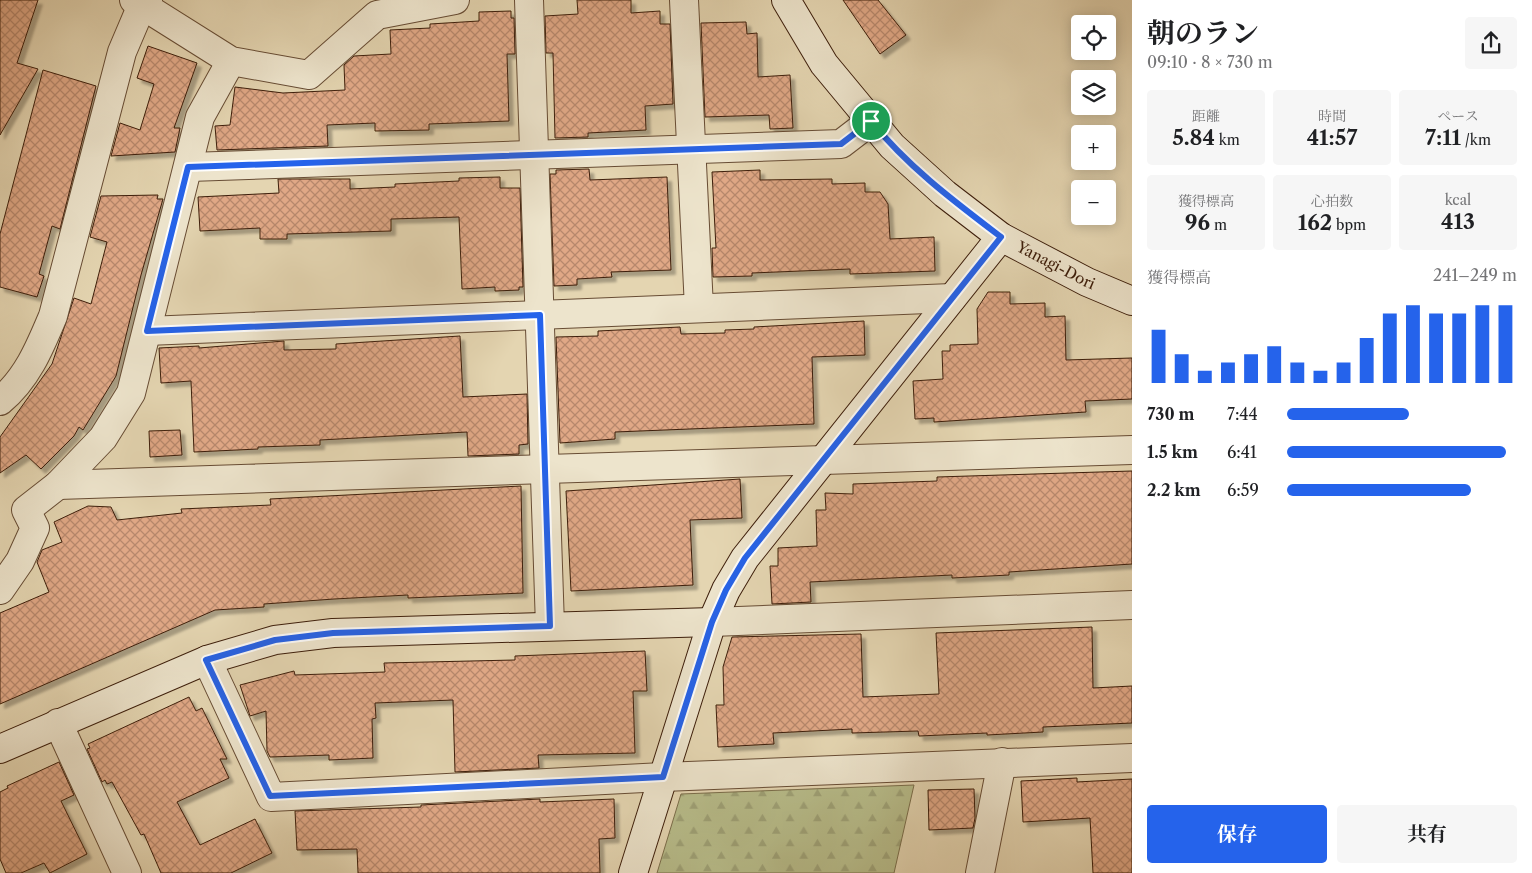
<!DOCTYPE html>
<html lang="ja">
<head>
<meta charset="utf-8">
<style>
	:root { --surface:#fff; --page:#f6f6f6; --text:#202124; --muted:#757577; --accent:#2563eb }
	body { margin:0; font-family:"Libre Caslon Text","Noto Serif JP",serif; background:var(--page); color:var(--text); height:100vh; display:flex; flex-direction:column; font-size:19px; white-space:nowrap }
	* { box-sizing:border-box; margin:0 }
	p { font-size:16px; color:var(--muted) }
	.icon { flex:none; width:28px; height:28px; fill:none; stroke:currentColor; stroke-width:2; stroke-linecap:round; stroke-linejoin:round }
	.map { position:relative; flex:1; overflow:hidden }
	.panel { display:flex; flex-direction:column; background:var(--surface); width:400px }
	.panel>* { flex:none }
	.fabs { position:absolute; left:1071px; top:15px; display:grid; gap:10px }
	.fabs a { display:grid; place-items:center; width:45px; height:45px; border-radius:5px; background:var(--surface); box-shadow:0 2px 12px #0003; font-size:25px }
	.pin { position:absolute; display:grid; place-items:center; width:42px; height:42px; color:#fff; margin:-21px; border:2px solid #fff; border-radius:50%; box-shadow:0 1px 5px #0007 }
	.round { display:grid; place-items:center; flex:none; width:52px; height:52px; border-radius:5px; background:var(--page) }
	.overview { display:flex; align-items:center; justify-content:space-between; height:85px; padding:0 15px }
	h1 { font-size:28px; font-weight:700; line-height:38px }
	.figures { display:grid; grid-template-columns:repeat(3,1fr); gap:8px; height:85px; padding:5px 15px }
	.figures div { display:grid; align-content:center; border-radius:5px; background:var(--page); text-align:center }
	.figures b { font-size:21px; font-weight:700 }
	.figures small { font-size:14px; font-weight:400 }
	.figures p { font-size:14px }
	.chart { height:140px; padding:10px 15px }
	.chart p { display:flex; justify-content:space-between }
	.chart svg { width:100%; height:90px; margin-top:5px; stroke:var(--accent); stroke-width:6 }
	.button { display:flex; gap:10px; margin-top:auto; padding:10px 15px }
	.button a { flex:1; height:58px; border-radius:5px; background:var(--accent); color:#fff; font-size:20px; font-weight:700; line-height:58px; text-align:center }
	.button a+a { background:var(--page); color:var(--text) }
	ul { padding:0 15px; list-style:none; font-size:16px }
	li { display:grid; grid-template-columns:80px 60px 1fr; align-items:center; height:38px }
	li i { height:12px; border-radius:6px; background:var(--accent) }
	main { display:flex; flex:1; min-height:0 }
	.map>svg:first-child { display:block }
	.forest { fill:url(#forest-firs); stroke:#7a6d4a }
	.building { fill:url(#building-cross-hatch); stroke:#3d1e0b; filter:url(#shadow) }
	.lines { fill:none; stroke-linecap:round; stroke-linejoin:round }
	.street-casing { stroke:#674c34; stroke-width:30 }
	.secondary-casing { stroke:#3d1e0b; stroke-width:30 }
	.street { stroke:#ede4cc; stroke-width:28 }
	.secondary { stroke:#ede4cc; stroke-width:28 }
	.route-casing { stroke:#fff; stroke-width:10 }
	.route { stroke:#2563eb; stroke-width:6 }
	.labels { text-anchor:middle; stroke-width:4; stroke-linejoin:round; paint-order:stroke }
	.street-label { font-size:15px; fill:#3d1e0b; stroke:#ede4cc }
</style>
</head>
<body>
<main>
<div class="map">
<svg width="1132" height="873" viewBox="0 0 1132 873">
	<defs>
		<pattern id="forest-firs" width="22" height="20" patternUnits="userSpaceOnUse" patternTransform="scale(1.25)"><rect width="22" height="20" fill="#b7bc8a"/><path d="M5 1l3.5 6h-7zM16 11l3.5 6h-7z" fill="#9ea176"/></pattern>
		<pattern id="building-cross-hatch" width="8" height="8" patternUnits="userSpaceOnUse" patternTransform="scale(1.25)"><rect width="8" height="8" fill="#e0a886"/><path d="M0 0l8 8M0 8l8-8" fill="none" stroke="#b7886c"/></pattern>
		<filter id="shadow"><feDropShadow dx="4.5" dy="4.5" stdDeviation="1" flood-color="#0004"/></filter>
	</defs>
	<rect width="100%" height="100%" fill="#e4d5b1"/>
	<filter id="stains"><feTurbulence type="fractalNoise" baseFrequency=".004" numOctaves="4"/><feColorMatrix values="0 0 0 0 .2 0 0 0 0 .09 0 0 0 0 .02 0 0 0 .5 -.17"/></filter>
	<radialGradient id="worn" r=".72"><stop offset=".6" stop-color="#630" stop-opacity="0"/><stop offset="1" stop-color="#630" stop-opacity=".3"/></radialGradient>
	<path class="forest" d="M914 785 894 873H657L681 794Z"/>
	<g class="building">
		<path d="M0 0H38L17 63 38 69 0 135Z"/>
		<path d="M577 0H631V13L660 11V24H670L673 104 645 106 646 130 588 133V137L555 138 553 53H546L545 16 578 14Z"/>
		<path d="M843 0H878L906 35 880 54Z"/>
		<path d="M511 11V18H514L515 54H507L509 121 429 124V130L375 131V123L327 125 328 146 217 150 215 126 230 125 235 87 283 93 345 90 344 65 354 56 391 54 390 30 430 28V24L479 21V12Z"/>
		<path d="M746 22 747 34 757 33 758 77 790 75 793 128 770 129 769 115 705 117 701 23Z"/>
		<path d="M148 46 197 63 174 128H180L175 152 111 156 120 123 140 130 154 84 137 78Z"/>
		<path d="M43 70 96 86 60 229 52 226 39 274 44 276 37 297 0 287V234Z"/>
		<path d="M589 169 590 180 667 177 671 270 611 272 612 277 577 279V285L554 286 550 174H556V170Z"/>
		<path d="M760 170V180L832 179V184L865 183V192H880L888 204 890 239 934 237 935 271 850 274V269L752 273V276L713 277 712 248H716L712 172Z"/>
		<path d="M500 177V188H520L523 287H519V290L495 291V287L462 289 459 217 391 219V231L287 234V239H260V228L200 231 198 197 279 193 278 179H350V189L395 187V184L459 181V178Z"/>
		<path d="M158 195 157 199H163L141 275 116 376 83 430 79 427 74 436 41 469 26 455 0 473V437L52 364 74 298 91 304 107 242 90 237 101 196Z"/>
		<path d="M988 292H1010V304L1045 303V317L1065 316 1066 360 1132 358V399L1085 401 1086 412 934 422V418L915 419 913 381 943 379 942 351H950V345L978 344 977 309Z"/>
		<path d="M864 321 865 355 812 357 814 424 615 432V439L560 443 556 337 598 336V331L680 327 681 334 725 333V330L754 329V327Z"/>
		<path d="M460 336 463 397 527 394 528 444 519 445V454L468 456 467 432 320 440V445L258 447V449L194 452 191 381 161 383 159 348 199 346V348L284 341V350L336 349V344Z"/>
		<path d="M180 430 182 455 150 457 149 431Z"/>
		<path d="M1132 471V564L1009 572V575L952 578V575L810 582 811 602 772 604 770 566H778V548L817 546 816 510H826L825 493 853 494V484L937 481V477Z"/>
		<path d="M740 479 742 518 690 520 693 585 571 591 566 491Z"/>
		<path d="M521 486 523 593 408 598V595L334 599 264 604V607L215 610 0 704V613L49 592 37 562 42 550 62 542 54 522 88 506 111 507 117 520 182 513 181 509 271 505 270 499Z"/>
		<path d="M1092 627 1093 688 1132 686V723L1043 727V732L987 735V733L919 736 918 731 852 733V729L773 733 774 744 718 747 716 705H724L723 667 732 637 861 634 863 697 939 694 936 633Z"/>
		<path d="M645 651 647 691H633L635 753 538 755 539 768 455 772 453 700 375 703 376 718 372 719 373 758 329 760V755L270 757 267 751 266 711 250 716 240 685 294 671 295 675 385 672 384 663 515 660V656Z"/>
		<path d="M189 697 196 711 202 708 227 759H220L229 778 177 802 200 845 255 819 272 853 231 873H161L144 834 141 835 112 782 107 784 105 780 102 782 87 749 90 748 88 744Z"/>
		<path d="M59 762 74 795 61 801 87 854 50 873 44 863 21 873H6L0 859V792L8 788 7 786Z"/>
		<path d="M1077 778V782L1132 779V873H1093L1090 818 1023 822 1021 781Z"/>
		<path d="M974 789 975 818 973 828 929 830 928 790Z"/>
		<path d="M540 799V802L614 799 615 838 599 839 600 873H358L357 849 297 850 295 811 421 807V805Z"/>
	</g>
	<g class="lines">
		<defs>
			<g id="street">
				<path d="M134 0 231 61 309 75 377 15 455 0"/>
				<path d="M529 0 550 626"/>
				<path d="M684 0 699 308"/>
				<path d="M189 167 841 144 871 121"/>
				<path d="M147 331 952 298"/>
				<path d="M0 401C27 379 40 347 53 316L122 52 142 5 148 0"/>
				<path d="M58 485 1132 450"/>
				<path d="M0 590 20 561 35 528 26 510 58 485 103 438 131 393 200 117 231 61"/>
				<path d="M712 622 1132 605"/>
				<path d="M207 660 271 797 663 777 1132 758"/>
				<path d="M58 723 127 873"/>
				<path d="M980 873 1002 762"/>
			</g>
			<g id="secondary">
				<path id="s1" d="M786 0 824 64 892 146 945 194 1001 237 1087 282 1132 301"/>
				<path d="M0 749 207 660 275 640 333 633 712 622"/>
				<path d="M633 873 712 622 726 590 745 558 1001 237"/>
			</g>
		</defs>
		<use href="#street" class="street-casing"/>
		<use href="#secondary" class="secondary-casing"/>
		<use href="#street" class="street"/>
		<use href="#secondary" class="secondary"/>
	</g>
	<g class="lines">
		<defs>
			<path id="route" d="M871 121C908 167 955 202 1001 237L745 558 726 590 712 622 663 777 270 796 206 660 275 640 333 633 550 626 540 315 147 331 188 167 841 144Z"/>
		</defs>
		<use href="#route" class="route-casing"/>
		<use href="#route" class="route"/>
	</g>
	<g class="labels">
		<g class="street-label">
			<text dy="5" stroke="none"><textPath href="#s1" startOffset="385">Yanagi-Dori</textPath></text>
		</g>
	</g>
	<rect width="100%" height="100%" filter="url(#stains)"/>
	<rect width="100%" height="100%" fill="url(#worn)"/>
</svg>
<div class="fabs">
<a><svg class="icon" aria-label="locate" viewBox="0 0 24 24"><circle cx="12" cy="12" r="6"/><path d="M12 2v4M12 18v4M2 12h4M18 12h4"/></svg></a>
<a><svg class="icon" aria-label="layers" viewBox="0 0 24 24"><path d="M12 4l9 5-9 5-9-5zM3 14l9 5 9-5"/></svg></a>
<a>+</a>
<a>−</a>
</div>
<div class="pin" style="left:871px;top:121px;background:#1e9e55"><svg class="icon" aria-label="arrive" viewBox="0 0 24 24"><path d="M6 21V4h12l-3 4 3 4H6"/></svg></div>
</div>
<section class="panel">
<div class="overview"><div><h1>朝のラン</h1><p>09:10 · 8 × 730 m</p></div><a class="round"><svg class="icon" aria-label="share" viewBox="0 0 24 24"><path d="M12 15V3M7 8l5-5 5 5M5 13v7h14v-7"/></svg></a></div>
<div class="figures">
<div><p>距離</p><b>5.84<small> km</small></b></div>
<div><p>時間</p><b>41:57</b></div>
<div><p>ペース</p><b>7:11<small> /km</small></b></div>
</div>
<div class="figures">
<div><p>獲得標高</p><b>96<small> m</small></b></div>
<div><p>心拍数</p><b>162<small> bpm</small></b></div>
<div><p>kcal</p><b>413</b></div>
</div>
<div class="chart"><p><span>獲得標高</span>241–249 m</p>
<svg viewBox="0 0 160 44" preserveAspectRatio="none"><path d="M5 44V18M15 44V30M25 44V38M35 44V34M45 44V30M55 44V26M65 44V34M75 44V38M85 44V34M95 44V22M105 44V10M115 44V6M125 44V10M135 44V10M145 44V6M155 44V6"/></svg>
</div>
<ul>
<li><b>730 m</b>7:44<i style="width:53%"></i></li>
<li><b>1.5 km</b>6:41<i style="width:95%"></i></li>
<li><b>2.2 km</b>6:59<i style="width:80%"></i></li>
</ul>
<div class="button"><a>保存</a><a>共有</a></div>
</section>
</main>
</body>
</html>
